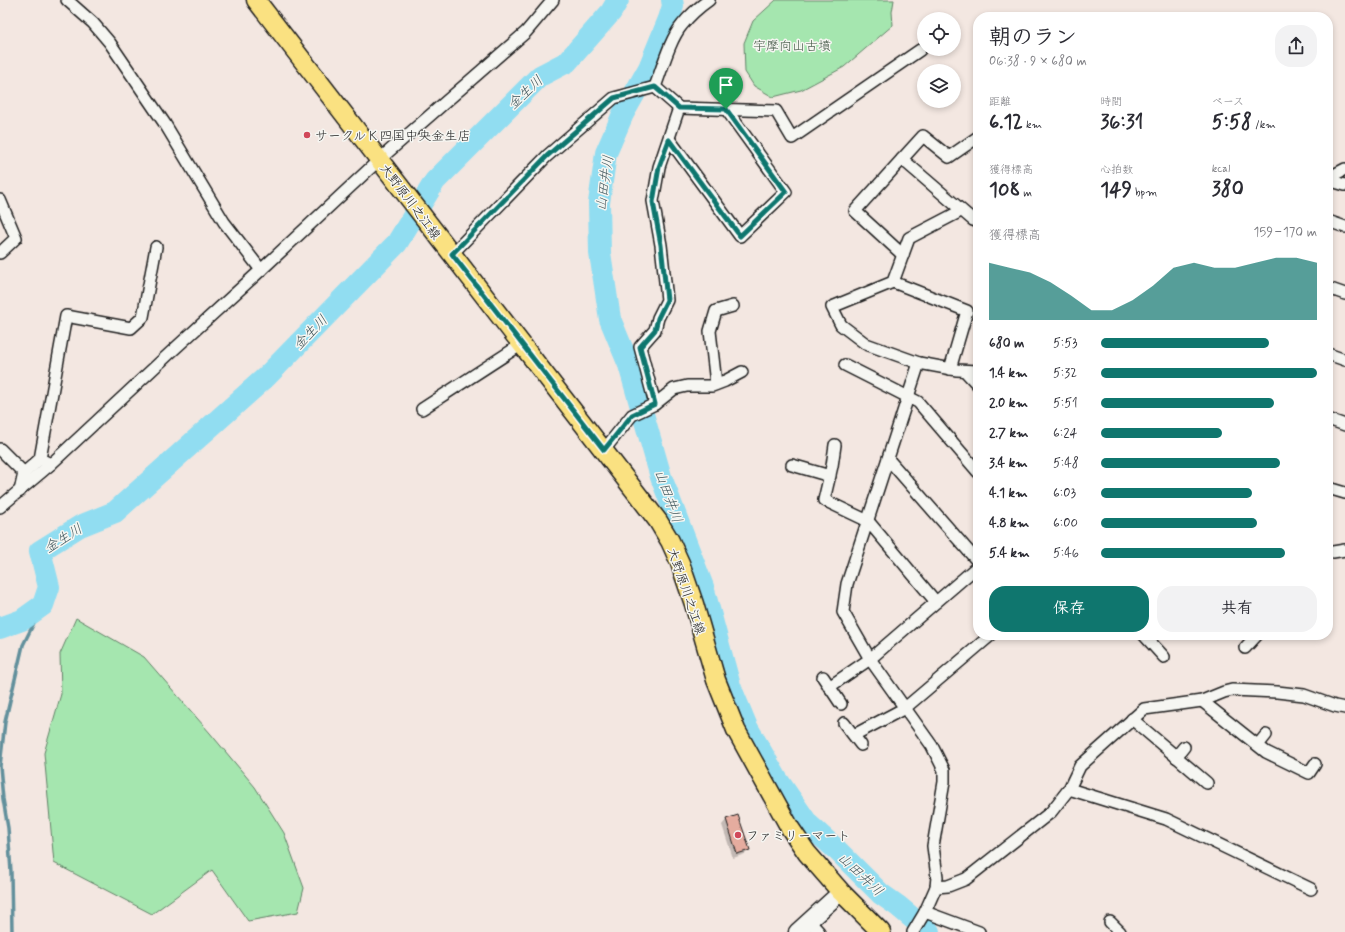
<!DOCTYPE html>
<html lang="ja">
<head>
<meta charset="utf-8">
<style>
	:root { --surface:#fff; --page:#f2f2f3; --text:#2b2b33; --muted:#7c7c81; --accent:#0f766e }
	body { margin:0; font-family:Mynerve,"Klee One",sans-serif; background:var(--page); color:var(--text); height:100vh; display:flex; flex-direction:column; font-size:15px; white-space:nowrap }
	* { box-sizing:border-box; margin:0 }
	p { font-size:13px; color:var(--muted) }
	.icon { flex:none; width:22px; height:22px; fill:none; stroke:currentColor; stroke-width:2; stroke-linecap:round; stroke-linejoin:round }
	.map { position:relative; flex:1; overflow:hidden }
	.side { position:absolute; left:973px; top:12px; width:360px; height:628px; display:flex; flex-direction:column; background:var(--surface); border-radius:16px; box-shadow:0 2px 6px #0003 }
	.side>* { flex:none }
	.tools { position:absolute; left:917px; top:12px; display:grid; gap:8px }
	.tools a { display:grid; place-items:center; width:44px; height:44px; border-radius:50%; background:var(--surface); box-shadow:0 2px 6px #0003; font-size:20px }
	.pin { position:absolute; display:grid; place-items:center; width:34px; height:34px; color:#fff; margin:-41px -17px; border-radius:50% 50% 50% 0; rotate:-45deg; box-shadow:0 0 4px #0007 }
	.pin .icon { rotate:45deg }
	.round { display:grid; place-items:center; flex:none; width:42px; height:42px; border-radius:16px; background:var(--page) }
	.headline { display:flex; align-items:center; justify-content:space-between; height:68px; padding:0 16px }
	h1 { font-size:22px; font-weight:800; line-height:30px }
	.metrics { display:grid; grid-template-columns:repeat(3,1fr); gap:6px; height:68px; padding:4px 16px }
	.metrics div { display:grid; align-content:center }
	.metrics b { font-size:20px; font-weight:800 }
	.metrics small { font-size:11px; font-weight:400 }
	.metrics p { font-size:11px }
	.chart { height:112px; padding:8px 16px }
	.chart p { display:flex; justify-content:space-between }
	.chart svg { width:100%; height:72px; margin-top:4px; fill:var(--accent); opacity:.7 }
	.cta { display:flex; gap:8px; margin-top:auto; padding:8px 16px }
	.cta a { flex:1; height:46px; border-radius:16px; background:var(--accent); color:#fff; font-size:16px; font-weight:800; line-height:46px; text-align:center }
	.cta a+a { background:var(--page); color:var(--text) }
	ul { padding:0 16px; list-style:none; font-size:13px }
	li { display:grid; grid-template-columns:64px 48px 1fr; align-items:center; height:30px }
	li i { height:10px; border-radius:5px; background:var(--accent) }
	.map>svg:first-child { display:block }
	.green { fill:#a5e6af; stroke:#608166 }
	.shadow { fill:#0003 }
	.lines { fill:none; stroke-linecap:round; stroke-linejoin:round }
	.stream { stroke:#62909c; stroke-width:3.5 }
	.river { stroke:#91ddf1; stroke-width:22 }
	.building { fill:#e5ac9f; stroke:#1c1c1c }
	.street-casing { stroke:#1c1c1c; stroke-width:14 }
	.secondary-casing { stroke:#1c1c1c; stroke-width:19 }
	.primary-casing { stroke:#1c1c1c; stroke-width:21 }
	.street { stroke:#f6f6f2; stroke-width:11 }
	.secondary { stroke:#f6f6f2; stroke-width:16 }
	.primary { stroke:#fae181; stroke-width:18 }
	.route-casing { stroke:#fff; stroke-width:8 }
	.route { stroke:#0f766e; stroke-width:5 }
	.poi-dot { fill:#d1495b; stroke:#f6f6f2; stroke-width:1.5 }
	.labels { text-anchor:middle; stroke-width:3; stroke-linejoin:round; paint-order:stroke }
	.park-label { font-size:13px; fill:#455948; stroke:#f6f6f2 }
	.poi-label { font-size:13px; fill:#1c1c1c; stroke:#f6f6f2; text-anchor:start }
	.street-label { font-size:13px; fill:#1c1c1c; stroke:#f6f6f2 }
	.water-label { font-size:14px; font-style:italic; fill:#3f565c; stroke:#f6f6f2 }
</style>
</head>
<body>
<div class="map">
<svg width="1345" height="932" viewBox="0 0 1345 932">
	<rect width="100%" height="100%" fill="#f3e7e1"/>
	<filter id="ink" filterUnits="userSpaceOnUse"><feTurbulence type="fractalNoise" baseFrequency=".025" numOctaves="2"/><feDisplacementMap in="SourceGraphic" scale="8" xChannelSelector="R" yChannelSelector="G"/><feConvolveMatrix kernelMatrix="1 2 1 2 8 2 1 2 1" color-interpolation-filters="sRGB"/></filter>
	<g filter="url(#ink)">
		<g class="green">
			<path d="M776 0H894L892 12 893 25 844 67 801 90 773 97 754 86 745 72 744 43 753 21Z"/>
			<path d="M76 618 144 657 210 733 255 787 284 833 304 888 298 912 248 921 212 870 152 914 54 863 44 753 61 694 60 654Z"/>
		</g>
		<path class="shadow" d="M738 816 749 850 745 854 733 858 722 825 726 820Z"/>
		<g class="lines">
			<path class="stream" d="M12 932 11 872 8 828 3 799 0 766 5 722 23 645 43 605"/>
			<g class="river">
				<path d="M672 0 673 6 669 19 649 68 623 114 606 153 599 203 600 253 610 319 629 365 661 477 703 587 730 686 747 727 777 779 808 824 838 851 881 894 898 906 929 932"/>
				<path d="M0 628 22 620 43 605 49 587 40 551 80 526 115 512 266 377 397 243 435 181 540 76 567 62 611 12 618 0"/>
			</g>
		</g>
		<path class="building" d="M738 815 750 850 737 854 726 819Z"/>
		<g class="lines">
			<defs>
				<g id="street">
					<path d="M67 0 93 23 110 43 165 124 224 222 261 270"/>
					<path d="M655 87 679 108 776 111 792 138 920 50"/>
					<path d="M655 87C662 69 670 39 682 25 690 15 699 7 709 0"/>
					<path d="M669 139 740 236 786 192 726 109"/>
					<path d="M902 159 973 220 978 222"/>
					<path d="M1328 178 1345 169"/>
					<path d="M1328 180 1345 185"/>
					<path d="M0 200 16 238 0 253"/>
					<path d="M957 213 909 238 893 282 832 307 841 325 866 344 919 363 957 370 978 371"/>
					<path d="M1328 221 1345 227"/>
					<path d="M452 254 547 156 614 98 655 87"/>
					<path d="M903 255 855 211 923 136 949 157 978 137"/>
					<path d="M893 282 967 311 950 369"/>
					<path d="M1328 288 1345 294"/>
					<path d="M1328 354 1345 360"/>
					<path d="M845 365 918 402 978 472"/>
					<path d="M965 371 978 385"/>
					<path d="M716 384 710 331 716 311 733 306"/>
					<path d="M655 404 640 347 655 330 658 318 667 300 661 245 653 201 659 167 679 108"/>
					<path d="M422 409 522 344"/>
					<path d="M1328 419 1345 425"/>
					<path d="M835 445 832 466 824 500 868 521 936 602"/>
					<path d="M0 449 24 473 20 491"/>
					<path d="M604 450 632 415 655 404 674 389 687 386H712L725 381 742 372"/>
					<path d="M888 459 978 562"/>
					<path d="M51 464 40 459 66 316 131 328 143 317 156 247"/>
					<path d="M792 465 830 476"/>
					<path d="M24 473 40 459"/>
					<path d="M1328 488 1345 493"/>
					<path d="M0 507 51 464 170 353 261 270 380 159 526 32 553 0"/>
					<path d="M1333 552 1345 550"/>
					<path d="M1144 635 1164 657"/>
					<path d="M1245 648 1257 635"/>
					<path d="M823 677 841 704"/>
					<path d="M829 687 870 659 843 612 847 584 919 363"/>
					<path d="M1202 701 1266 752 1309 773 1315 764"/>
					<path d="M1132 719 1207 783"/>
					<path d="M844 723 861 745"/>
					<path d="M854 735 905 708 991 635"/>
					<path d="M1258 745 1266 735"/>
					<path d="M1176 757 1184 747"/>
					<path d="M1069 789 1166 819 1311 889"/>
					<path d="M936 887 948 886 966 879 1051 812 1069 789 1080 766 1144 709 1202 701 1224 692 1232 690 1277 692 1304 695 1335 706 1345 708"/>
					<path d="M925 912 979 932"/>
					<path d="M809 921 819 932"/>
					<path d="M1110 922 1120 932"/>
					<path d="M913 932 925 912 936 887 937 877 933 846 944 782V770L932 746 870 659 978 566"/>
				</g>
				<path id="secondary" d="M797 932 841 892"/>
				<path id="primary" d="M256 0 658 521 670 541 680 563 694 604 716 680 736 730 790 828 807 853 841 892 881 932"/>
			</defs>
			<use href="#street" class="street-casing"/>
			<use href="#secondary" class="secondary-casing"/>
			<use href="#primary" class="primary-casing"/>
			<use href="#street" class="street"/>
			<use href="#secondary" class="secondary"/>
			<use href="#primary" class="primary"/>
		</g>
	</g>
	<g class="lines" filter="url(#ink)">
		<defs>
			<path id="route" d="M655 87 679 108 726 109 786 192 740 236 669 140 659 167 653 202 661 245 667 300 658 318 655 330 640 347 655 404 632 415 604 450 452 254 547 156 614 98Z"/>
		</defs>
		<use href="#route" class="route-casing"/>
		<use href="#route" class="route"/>
	</g>
	<g class="poi-dot">
		<circle cx="307" cy="135" r="4"/>
		<circle cx="738" cy="835" r="4"/>
	</g>
	<g class="labels">
		<g class="park-label">
			<text x="792" y="50">宇摩向山古墳</text>
		</g>
		<g class="poi-label">
			<text x="315" y="140">サークルＫ四国中央金生店</text>
			<text x="746" y="840">ファミリーマート</text>
		</g>
		<g class="street-label">
			<text transform="translate(411 201) rotate(53)" y="5">大野原川之江線</text>
			<text transform="translate(687 591) rotate(71)" y="5">大野原川之江線</text>
		</g>
		<g class="water-label">
			<text transform="translate(525 92) rotate(-43)" y="5">金生川</text>
			<text transform="translate(604 183) rotate(-82)" y="5">山田井川</text>
			<text transform="translate(310 332) rotate(-46)" y="5">金生川</text>
			<text transform="translate(669 496) rotate(70)" y="5">山田井川</text>
			<text transform="translate(63 538) rotate(-32)" y="5">金生川</text>
			<text transform="translate(861 874) rotate(43)" y="5">山田井川</text>
		</g>
	</g>
</svg>
<div class="tools">
<a><svg class="icon" aria-label="locate" viewBox="0 0 24 24"><circle cx="12" cy="12" r="6"/><path d="M12 2v4M12 18v4M2 12h4M18 12h4"/></svg></a>
<a><svg class="icon" aria-label="layers" viewBox="0 0 24 24"><path d="M12 4l9 5-9 5-9-5zM3 14l9 5 9-5"/></svg></a>
</div>
<div class="pin" style="left:726px;top:109px;background:#1e9e55"><svg class="icon" aria-label="arrive" viewBox="0 0 24 24"><path d="M6 21V4h12l-3 4 3 4H6"/></svg></div>
<section class="side">
<div class="headline"><div><h1>朝のラン</h1><p>06:38 · 9 × 680 m</p></div><a class="round"><svg class="icon" aria-label="share" viewBox="0 0 24 24"><path d="M12 15V3M7 8l5-5 5 5M5 13v7h14v-7"/></svg></a></div>
<div class="metrics">
<div><p>距離</p><b>6.12<small> km</small></b></div>
<div><p>時間</p><b>36:31</b></div>
<div><p>ペース</p><b>5:58<small> /km</small></b></div>
</div>
<div class="metrics">
<div><p>獲得標高</p><b>108<small> m</small></b></div>
<div><p>心拍数</p><b>149<small> bpm</small></b></div>
<div><p>kcal</p><b>380</b></div>
</div>
<div class="chart"><p><span>獲得標高</span>159–170 m</p>
<svg viewBox="0 0 160 44" preserveAspectRatio="none"><path d="M0 44V9L10 12L20 15L30 21L40 29L50 38L60 38L70 32L80 23L90 12L100 9L110 12L120 12L130 9L140 6L150 6L160 9V44z"/></svg>
</div>
<ul>
<li><b>680 m</b>5:53<i style="width:78%"></i></li>
<li><b>1.4 km</b>5:32<i style="width:100%"></i></li>
<li><b>2.0 km</b>5:51<i style="width:80%"></i></li>
<li><b>2.7 km</b>6:24<i style="width:56%"></i></li>
<li><b>3.4 km</b>5:48<i style="width:83%"></i></li>
<li><b>4.1 km</b>6:03<i style="width:70%"></i></li>
<li><b>4.8 km</b>6:00<i style="width:72%"></i></li>
<li><b>5.4 km</b>5:46<i style="width:85%"></i></li>
</ul>
<div class="cta"><a>保存</a><a>共有</a></div>
</section>
</div>
</body>
</html>
